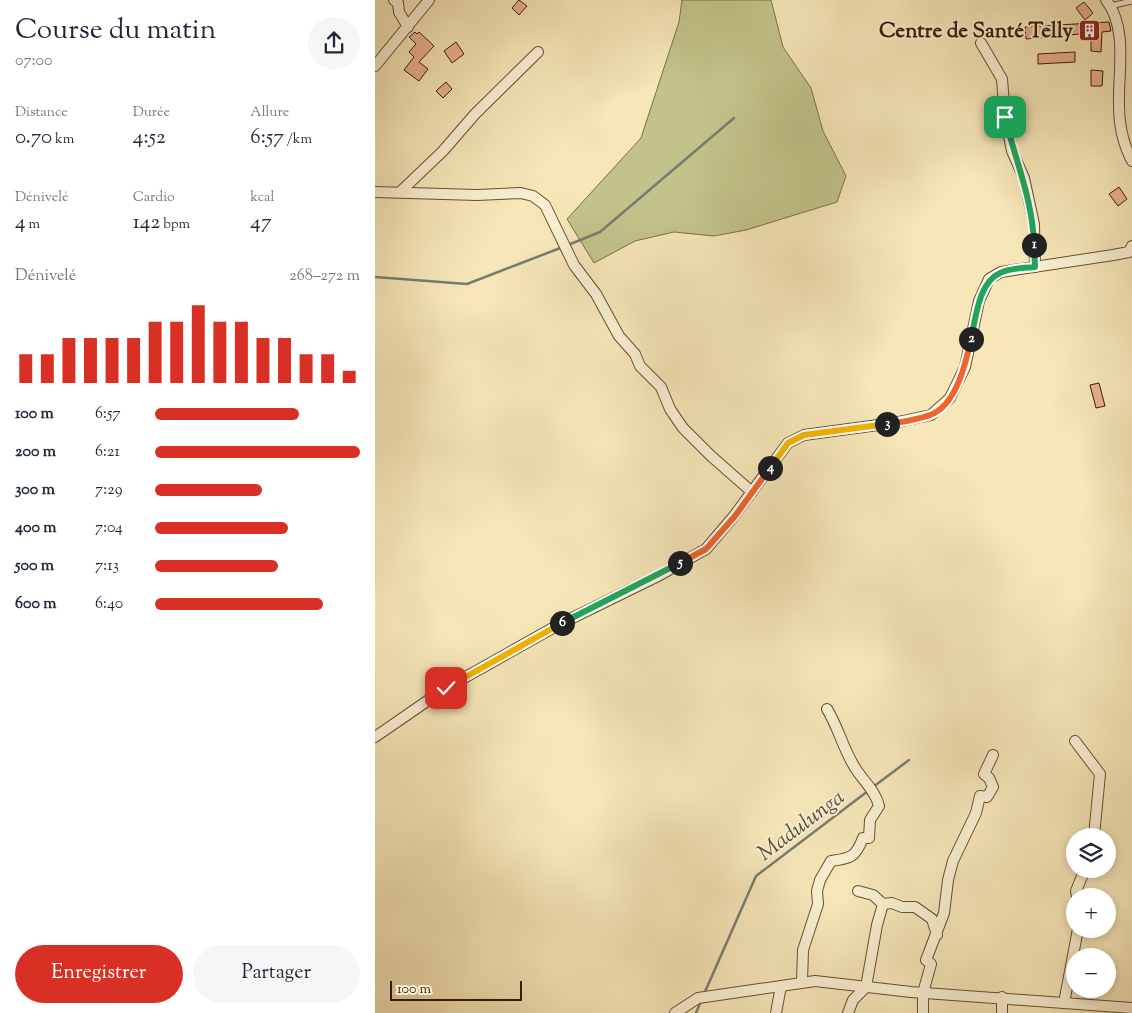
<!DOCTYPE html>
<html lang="fr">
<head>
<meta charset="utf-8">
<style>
	:root { --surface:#fff; --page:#f6f6f7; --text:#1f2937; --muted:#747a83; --accent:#d93025 }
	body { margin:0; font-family:"Sorts Mill Goudy",serif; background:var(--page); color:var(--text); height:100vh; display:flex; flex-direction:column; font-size:19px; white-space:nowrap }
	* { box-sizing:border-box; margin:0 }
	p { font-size:16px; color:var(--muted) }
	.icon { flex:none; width:28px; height:28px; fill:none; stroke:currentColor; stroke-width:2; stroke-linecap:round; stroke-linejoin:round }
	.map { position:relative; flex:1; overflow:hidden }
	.sheet { display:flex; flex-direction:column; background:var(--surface); width:375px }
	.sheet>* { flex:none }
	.controls { position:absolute; left:691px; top:828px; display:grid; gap:10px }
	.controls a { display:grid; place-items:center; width:50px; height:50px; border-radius:50%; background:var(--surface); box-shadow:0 2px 8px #0003; font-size:25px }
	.scale { position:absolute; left:15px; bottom:12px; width:132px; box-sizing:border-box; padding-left:5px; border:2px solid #3a1c04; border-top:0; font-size:14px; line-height:18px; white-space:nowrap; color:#3a1c04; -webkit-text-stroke:4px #f9efd1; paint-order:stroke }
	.pin { position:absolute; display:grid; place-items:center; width:42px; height:42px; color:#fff; margin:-21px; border-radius:10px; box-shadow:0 2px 8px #0006 }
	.km { position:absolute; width:25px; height:25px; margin:-12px; border-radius:50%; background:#222; color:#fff; font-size:14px; line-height:25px; text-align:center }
	.round { display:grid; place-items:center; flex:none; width:52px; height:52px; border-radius:26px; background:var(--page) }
	.overview { display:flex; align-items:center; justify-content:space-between; height:85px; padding:0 15px }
	h1 { font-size:28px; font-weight:600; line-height:38px }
	.figures { display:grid; grid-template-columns:repeat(3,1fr); gap:8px; height:85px; padding:5px 15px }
	.figures div { display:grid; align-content:center }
	.figures b { font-size:21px; font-weight:600 }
	.figures small { font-size:14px; font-weight:400 }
	.figures p { font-size:14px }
	.chart { height:140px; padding:10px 15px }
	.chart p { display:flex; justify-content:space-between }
	.chart svg { width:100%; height:90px; margin-top:5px; stroke:var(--accent); stroke-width:6 }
	.action { display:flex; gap:10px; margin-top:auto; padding:10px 15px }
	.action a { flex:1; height:58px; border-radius:30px; background:var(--accent); color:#fff; font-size:20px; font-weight:600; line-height:58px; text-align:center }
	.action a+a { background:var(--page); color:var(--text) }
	ul { padding:0 15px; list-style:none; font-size:16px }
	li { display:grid; grid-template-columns:80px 60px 1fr; align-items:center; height:38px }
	li i { height:12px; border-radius:6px; background:var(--accent) }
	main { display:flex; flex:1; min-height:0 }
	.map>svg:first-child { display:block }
	.green { fill:#c2c38a; stroke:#7e7047 }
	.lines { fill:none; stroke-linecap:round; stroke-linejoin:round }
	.stream { stroke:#777d71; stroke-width:2.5 }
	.building { fill:#eab18f; stroke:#3a1c04 }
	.service-casing { stroke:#694e31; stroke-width:7 }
	.minor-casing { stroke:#694e31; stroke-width:12 }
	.service { stroke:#f9efd1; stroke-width:5 }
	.minor { stroke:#f9efd1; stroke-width:10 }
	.split-1-casing { stroke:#fff; stroke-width:10 }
	.split-2-casing { stroke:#fff; stroke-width:10 }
	.split-3-casing { stroke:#fff; stroke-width:10 }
	.split-4-casing { stroke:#fff; stroke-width:10 }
	.split-5-casing { stroke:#fff; stroke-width:10 }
	.split-6-casing { stroke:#fff; stroke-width:10 }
	.split-7-casing { stroke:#fff; stroke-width:10 }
	.split-1 { stroke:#22a559; stroke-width:6 }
	.split-2 { stroke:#22a559; stroke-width:6 }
	.split-3 { stroke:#f0652b; stroke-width:6 }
	.split-4 { stroke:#f5b400; stroke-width:6 }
	.split-5 { stroke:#f0652b; stroke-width:6 }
	.split-6 { stroke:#22a559; stroke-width:6 }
	.split-7 { stroke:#f5b400; stroke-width:6 }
	.labels { text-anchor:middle; stroke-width:4; stroke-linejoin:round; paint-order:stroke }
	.poi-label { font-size:21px; font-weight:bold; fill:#3a1c04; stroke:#f9efd1; text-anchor:end }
	.water-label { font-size:22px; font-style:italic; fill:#594c3a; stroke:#f9efd1 }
</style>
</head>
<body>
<main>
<section class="sheet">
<div class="overview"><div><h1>Course du matin</h1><p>07:00</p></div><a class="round"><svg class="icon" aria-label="share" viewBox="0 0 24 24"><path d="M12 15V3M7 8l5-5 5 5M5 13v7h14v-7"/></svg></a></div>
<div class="figures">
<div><p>Distance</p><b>0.70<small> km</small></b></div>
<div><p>Durée</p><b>4:52</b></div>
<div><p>Allure</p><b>6:57<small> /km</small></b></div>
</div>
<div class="figures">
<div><p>Dénivelé</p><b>4<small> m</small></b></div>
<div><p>Cardio</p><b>142<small> bpm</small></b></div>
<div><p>kcal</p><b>47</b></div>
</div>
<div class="chart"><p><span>Dénivelé</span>268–272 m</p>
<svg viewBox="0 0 160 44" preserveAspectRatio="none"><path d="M5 44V30M15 44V30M25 44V22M35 44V22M45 44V22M55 44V22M65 44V14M75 44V14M85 44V6M95 44V14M105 44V14M115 44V22M125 44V22M135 44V30M145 44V30M155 44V38"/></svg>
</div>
<ul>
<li><b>100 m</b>6:57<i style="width:70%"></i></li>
<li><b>200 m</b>6:21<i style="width:100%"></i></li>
<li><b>300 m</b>7:29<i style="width:52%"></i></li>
<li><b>400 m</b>7:04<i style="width:65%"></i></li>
<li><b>500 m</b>7:13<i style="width:60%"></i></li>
<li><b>600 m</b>6:40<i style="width:82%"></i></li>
</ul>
<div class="action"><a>Enregistrer</a><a>Partager</a></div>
</section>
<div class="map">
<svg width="757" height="1013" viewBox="0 0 757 1013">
	<rect width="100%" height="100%" fill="#f6e6b8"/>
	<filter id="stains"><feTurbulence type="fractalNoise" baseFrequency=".004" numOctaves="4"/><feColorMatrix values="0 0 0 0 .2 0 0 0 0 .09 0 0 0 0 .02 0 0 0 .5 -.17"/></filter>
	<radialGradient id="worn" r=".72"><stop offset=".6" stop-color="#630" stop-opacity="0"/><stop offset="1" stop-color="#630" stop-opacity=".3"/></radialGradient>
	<path class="green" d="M307 0H396L408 47 436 88 448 131 471 176 462 202 371 230 339 236 299 232 260 241 219 263 192 219 266 138 304 22Z"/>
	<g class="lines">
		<g class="stream">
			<path d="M193 245 225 232 359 118"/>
			<path d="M0 277 92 284 188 247"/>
			<path d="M498 787 534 760"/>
			<path d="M329 994 381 876 493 791"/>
			<path d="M321 1013 326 1001"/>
		</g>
	</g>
	<g class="building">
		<path d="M144 0 152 6 144 15 137 8Z"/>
		<path d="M709 2 718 13 710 20 701 8Z"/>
		<path d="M734 22 736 31 727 32 726 52 716 51V33L651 39 650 27Z"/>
		<path d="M40 32 42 34 44 32 59 46 44 62 53 69 44 81 29 70 39 57 34 52 41 44 34 37Z"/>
		<path d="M81 42 89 54 77 63 69 51Z"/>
		<path d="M700 52V62L663 64V54Z"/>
		<path d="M716 70 728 71 727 86H716Z"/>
		<path d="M71 82 77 89 68 98 61 91Z"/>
		<path d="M744 187 752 199 743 206 734 194Z"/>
		<path d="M724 383 730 406 721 408 715 385Z"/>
	</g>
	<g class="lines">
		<defs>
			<path id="service" d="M735 6 757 1"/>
			<g id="minor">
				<path d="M19 0 23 3 24 12 33 27"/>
				<path d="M731 0C753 28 743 72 744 105 744 124 748 144 757 161"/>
				<path d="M606 43 627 79 630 117 637 151 649 178 659 224 660 267"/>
				<path d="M0 66 54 0"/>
				<path d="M0 192 102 195 146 193 158 196 170 205 199 265 221 294 244 336 260 354 265 366 286 387 295 409 308 428 336 456 377 492"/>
				<path d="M25 192 68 151 100 114 163 52"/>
				<path d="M0 737 71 688 185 624 285 575 331 549 359 516 413 443 429 435 518 423 556 415 575 398 590 367 604 301 614 279 626 272 738 255 754 252 757 246"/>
				<path d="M700 741 725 774 719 836"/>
				<path d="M483 891 498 895 508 904 517 903 527 907H540L557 919 562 935"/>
				<path d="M702 896 701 891 710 869"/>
				<path d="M427 982 428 950 443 904 442 891 445 880 456 861C476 858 480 858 488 838H494L495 820 504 806C501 791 487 780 479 766 468 748 463 727 452 709"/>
				<path d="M627 997V1013"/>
				<path d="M689 1003 703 929"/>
				<path d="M300 1013 323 998 440 981 536 992 757 1008"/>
				<path d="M401 1013 406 986"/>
				<path d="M473 1013 478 1000 491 987 502 925 508 904"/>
				<path d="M548 1013V993L556 964 551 960 569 913 573 880 578 861 601 813 605 796 612 797 618 787 614 778 609 774 618 755"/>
			</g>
		</defs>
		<use href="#service" class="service-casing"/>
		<use href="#minor" class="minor-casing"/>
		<use href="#service" class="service"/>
		<use href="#minor" class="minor"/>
	</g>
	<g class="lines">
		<defs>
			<path id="split-1" d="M630 117C640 160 658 200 659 245"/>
			<path id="split-2" d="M596 339C601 318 603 283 625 273 634 268 649 268 660 267L659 245"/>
			<path id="split-3" d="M512 424C526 422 542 420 555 415 581 406 591 363 596 339"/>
			<path id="split-4" d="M395 468 413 443 429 435 512 424"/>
			<path id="split-5" d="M305 563 331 549 360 516 395 468"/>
			<path id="split-6" d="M187 623 305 563"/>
			<path id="split-7" d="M71 688 187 623"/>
		</defs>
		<use href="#split-1" class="split-1-casing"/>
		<use href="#split-2" class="split-2-casing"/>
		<use href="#split-3" class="split-3-casing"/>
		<use href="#split-4" class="split-4-casing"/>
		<use href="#split-5" class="split-5-casing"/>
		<use href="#split-6" class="split-6-casing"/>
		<use href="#split-7" class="split-7-casing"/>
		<use href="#split-1" class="split-1"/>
		<use href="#split-2" class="split-2"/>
		<use href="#split-3" class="split-3"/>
		<use href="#split-4" class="split-4"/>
		<use href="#split-5" class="split-5"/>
		<use href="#split-6" class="split-6"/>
		<use href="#split-7" class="split-7"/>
	</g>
	<defs>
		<symbol id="building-square" viewBox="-11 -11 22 22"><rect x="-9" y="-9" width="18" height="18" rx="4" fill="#8f2418" stroke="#f9efd1"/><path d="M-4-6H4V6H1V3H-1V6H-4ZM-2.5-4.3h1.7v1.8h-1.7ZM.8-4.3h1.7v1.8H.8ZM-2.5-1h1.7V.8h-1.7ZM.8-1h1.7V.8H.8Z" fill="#fff"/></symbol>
	</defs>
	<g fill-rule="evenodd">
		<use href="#building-square" x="702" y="18" width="25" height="25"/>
	</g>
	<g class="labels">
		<g class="poi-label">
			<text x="698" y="37">Centre de Santé Telly</text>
		</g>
		<g class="water-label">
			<text transform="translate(425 824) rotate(-37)" y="8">Madulunga</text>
		</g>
	</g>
	<rect width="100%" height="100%" filter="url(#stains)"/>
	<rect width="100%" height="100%" fill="url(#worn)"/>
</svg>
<div class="controls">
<a><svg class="icon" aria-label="layers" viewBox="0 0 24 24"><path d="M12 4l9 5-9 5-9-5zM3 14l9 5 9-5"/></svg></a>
<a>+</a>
<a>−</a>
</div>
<div class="scale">100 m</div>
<div class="pin" style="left:630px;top:117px;background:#1e9e55"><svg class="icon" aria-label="arrive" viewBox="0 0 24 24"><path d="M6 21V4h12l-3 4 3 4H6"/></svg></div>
<div class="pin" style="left:71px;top:688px;background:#d93025"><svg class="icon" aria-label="check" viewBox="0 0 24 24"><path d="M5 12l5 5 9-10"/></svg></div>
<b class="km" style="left:659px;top:245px">1</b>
<b class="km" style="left:596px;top:339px">2</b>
<b class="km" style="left:512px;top:424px">3</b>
<b class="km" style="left:395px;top:468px">4</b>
<b class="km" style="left:305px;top:563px">5</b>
<b class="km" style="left:187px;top:623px">6</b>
</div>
</main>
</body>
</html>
